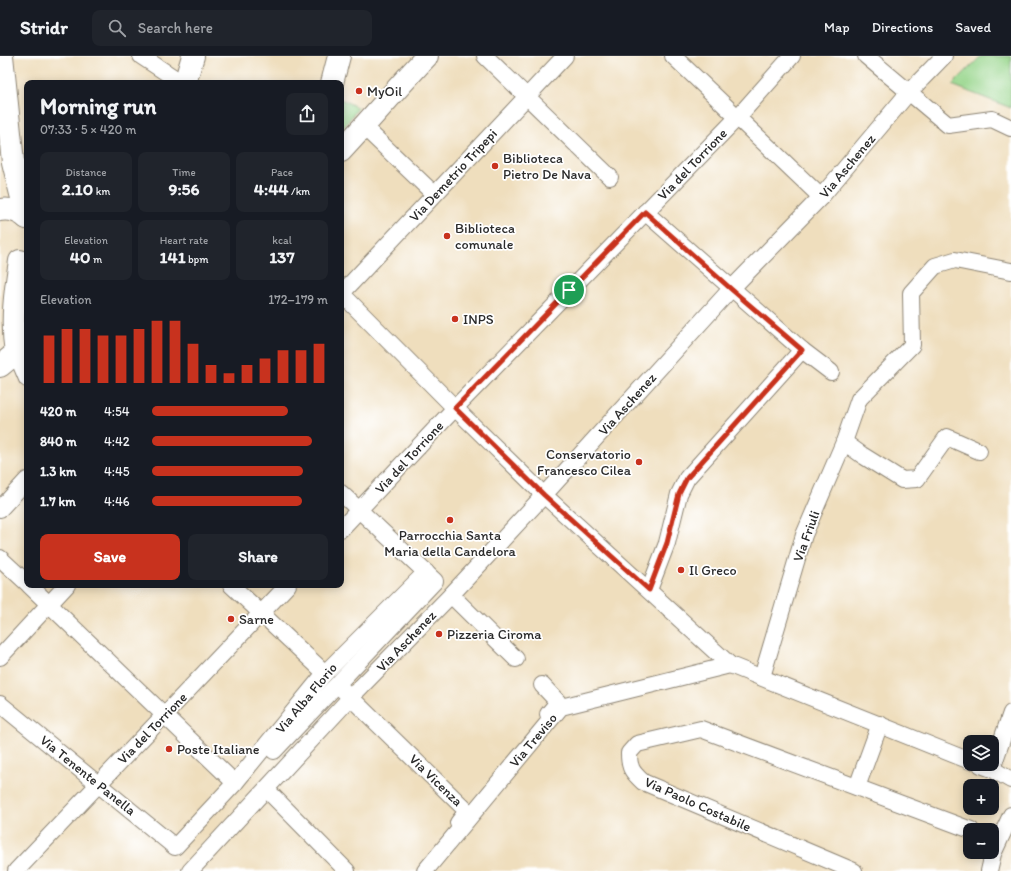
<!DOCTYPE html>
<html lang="en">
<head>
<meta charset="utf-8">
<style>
	:root { --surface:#171b24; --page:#20242c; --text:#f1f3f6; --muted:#9ea1a6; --line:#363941; --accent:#c8321e }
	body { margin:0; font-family:Itim,sans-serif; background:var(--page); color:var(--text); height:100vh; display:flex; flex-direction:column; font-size:15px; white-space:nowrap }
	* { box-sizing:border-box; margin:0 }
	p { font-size:13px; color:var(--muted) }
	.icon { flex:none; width:22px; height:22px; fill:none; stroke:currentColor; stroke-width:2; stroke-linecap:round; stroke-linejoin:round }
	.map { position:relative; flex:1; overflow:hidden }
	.panel { position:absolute; left:24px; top:24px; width:320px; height:508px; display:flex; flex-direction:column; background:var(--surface); border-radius:8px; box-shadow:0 2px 10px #0003 }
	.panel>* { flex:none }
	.fabs { position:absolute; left:963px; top:679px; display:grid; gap:8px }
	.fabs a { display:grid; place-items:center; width:36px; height:36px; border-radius:8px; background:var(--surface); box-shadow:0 2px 10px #0003; font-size:20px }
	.pin { position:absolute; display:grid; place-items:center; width:34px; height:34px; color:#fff; margin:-17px; border:2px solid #fff; border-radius:50%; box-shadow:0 1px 4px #0007 }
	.round { display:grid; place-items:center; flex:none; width:42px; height:42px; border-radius:8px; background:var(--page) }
	.headline { display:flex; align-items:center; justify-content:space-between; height:68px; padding:0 16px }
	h1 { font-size:22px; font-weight:700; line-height:30px }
	.metrics { display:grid; grid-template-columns:repeat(3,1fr); gap:6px; height:68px; padding:4px 16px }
	.metrics div { display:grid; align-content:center; border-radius:8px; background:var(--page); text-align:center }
	.metrics b { font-size:17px; font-weight:700 }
	.metrics small { font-size:11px; font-weight:400 }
	.metrics p { font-size:11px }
	.chart { height:112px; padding:8px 16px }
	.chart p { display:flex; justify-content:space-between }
	.chart svg { width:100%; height:72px; margin-top:4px; stroke:var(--accent); stroke-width:6 }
	.cta { display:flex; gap:8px; margin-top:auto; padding:8px 16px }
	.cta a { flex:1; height:46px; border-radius:8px; background:var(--accent); color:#fff; font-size:16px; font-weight:700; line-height:46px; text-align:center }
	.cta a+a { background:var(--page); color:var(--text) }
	ul { padding:0 16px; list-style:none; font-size:13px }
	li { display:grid; grid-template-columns:64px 48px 1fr; align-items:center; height:30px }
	li i { height:10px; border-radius:5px; background:var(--accent) }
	header { display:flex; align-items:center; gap:24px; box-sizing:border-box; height:56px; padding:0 20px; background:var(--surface); border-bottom:1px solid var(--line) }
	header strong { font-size:19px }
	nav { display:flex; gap:22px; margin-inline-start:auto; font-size:14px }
	.search { width:280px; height:36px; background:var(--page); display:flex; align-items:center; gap:10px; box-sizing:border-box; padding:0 14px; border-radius:8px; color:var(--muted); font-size:15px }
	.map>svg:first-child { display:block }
	.green { fill:#97d58b; stroke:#61805b }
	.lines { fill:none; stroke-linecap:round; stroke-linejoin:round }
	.street-casing { stroke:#8d8474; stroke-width:18 }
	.secondary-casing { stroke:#8d8474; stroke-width:24 }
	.primary-casing { stroke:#8d8474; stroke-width:24 }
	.street { stroke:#fff; stroke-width:16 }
	.secondary { stroke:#fff; stroke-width:22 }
	.primary { stroke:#fff; stroke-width:22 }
	.route-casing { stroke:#fff; stroke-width:8 }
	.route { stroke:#c8321e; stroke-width:5 }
	.poi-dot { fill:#c8321e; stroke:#fff; stroke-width:1.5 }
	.labels { text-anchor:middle; stroke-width:3.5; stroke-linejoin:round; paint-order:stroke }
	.poi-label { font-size:14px; fill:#2b2b2b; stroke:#fff; text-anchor:start }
	.street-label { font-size:14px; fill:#2b2b2b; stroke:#fff }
</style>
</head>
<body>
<header>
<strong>Stridr</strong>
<div class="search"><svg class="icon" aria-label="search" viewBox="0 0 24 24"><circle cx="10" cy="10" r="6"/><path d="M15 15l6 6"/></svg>Search here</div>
<nav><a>Map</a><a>Directions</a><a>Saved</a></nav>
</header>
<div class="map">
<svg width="1011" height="815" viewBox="0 0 1011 815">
	<rect width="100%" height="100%" fill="#fff"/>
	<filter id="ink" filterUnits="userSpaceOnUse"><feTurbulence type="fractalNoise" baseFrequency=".025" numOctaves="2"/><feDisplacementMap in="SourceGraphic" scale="8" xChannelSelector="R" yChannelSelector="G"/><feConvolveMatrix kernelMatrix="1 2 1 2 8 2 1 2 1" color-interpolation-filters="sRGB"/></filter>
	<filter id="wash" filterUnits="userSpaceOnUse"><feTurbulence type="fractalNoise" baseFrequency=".012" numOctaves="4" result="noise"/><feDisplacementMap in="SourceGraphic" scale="16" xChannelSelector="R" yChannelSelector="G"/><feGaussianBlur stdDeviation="0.9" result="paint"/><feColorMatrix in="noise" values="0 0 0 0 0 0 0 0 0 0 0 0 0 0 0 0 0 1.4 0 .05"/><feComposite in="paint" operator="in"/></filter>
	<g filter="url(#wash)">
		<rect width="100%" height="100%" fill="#efdebd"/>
		<g class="green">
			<path d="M981 0H1011V52L952 29Z"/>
			<path d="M341 43 358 52 341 75Z"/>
		</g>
	</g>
	<g filter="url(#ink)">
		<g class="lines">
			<defs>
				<g id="street">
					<path d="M141 0 182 27"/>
					<path d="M485 0 610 121"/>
					<path d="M673 0 821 141"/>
					<path d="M866 0 948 69 992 63 1011 72"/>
					<path d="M364 71 434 138"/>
					<path d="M645 156 802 294 831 316"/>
					<path d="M341 237 455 352 544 439 730 609 970 705"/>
					<path d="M341 238 565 0"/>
					<path d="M27 286 16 297 27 323"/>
					<path d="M844 386 862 399 902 424 917 423 947 381 979 395"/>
					<path d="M0 453 27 424"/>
					<path d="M341 473 455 352 737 62 792 0"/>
					<path d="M0 502 27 527"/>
					<path d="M29 529 235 727"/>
					<path d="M231 529 325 617"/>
					<path d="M649 534 667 487 679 438 687 422 802 294"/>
					<path d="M451 539 516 603"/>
					<path d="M0 601 67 529"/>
					<path d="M762 621 804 479 844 386 859 343 912 289 911 237 935 210 955 204 1011 215"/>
					<path d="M542 629 558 646 548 658"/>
					<path d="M343 634 467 755 458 767"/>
					<path d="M0 648 175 791 235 727 325 617 426 516"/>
					<path d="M274 695 435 525 341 437"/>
					<path d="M981 709 992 713 1011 724"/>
					<path d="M992 713 1011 657"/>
					<path d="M857 731 880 668"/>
					<path d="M267 734 347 815"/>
					<path d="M16 815 288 529"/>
					<path d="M190 815 351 641 451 539 544 439 731 233 821 141 909 36 944 0"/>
					<path d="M425 815 561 651 730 609"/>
					<path d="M854 815 643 726C632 716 629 712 629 697L637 688 701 673 971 774"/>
					<path d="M989 815 993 798 1011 759"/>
				</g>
				<g id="secondary">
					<path d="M185 27 193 0"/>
					<path d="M332 27 339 0"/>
					<path d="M341 95C370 64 398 31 427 0"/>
				</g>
				<g id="primary">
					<path d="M2 0 13 106 27 162"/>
					<path d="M0 154C11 152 19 155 27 162"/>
					<path d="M0 310 16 297C11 265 15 236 20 205"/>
				</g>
			</defs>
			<use href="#street" class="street-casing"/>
			<use href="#secondary" class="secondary-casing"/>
			<use href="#primary" class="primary-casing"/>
			<use href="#street" class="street"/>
			<use href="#secondary" class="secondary"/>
			<use href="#primary" class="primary"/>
		</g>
	</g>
	<g class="lines" filter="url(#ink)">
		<defs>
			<path id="route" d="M645 156 731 233 802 294 687 422 679 438 667 487 649 534 544 439 455 352Z"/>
		</defs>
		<use href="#route" class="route-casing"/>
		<use href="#route" class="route"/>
	</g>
	<g class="poi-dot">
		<circle cx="359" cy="35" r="4"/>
		<circle cx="495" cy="110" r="4"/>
		<circle cx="447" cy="180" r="4"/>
		<circle cx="455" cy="263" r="4"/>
		<circle cx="639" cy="406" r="4"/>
		<circle cx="450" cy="464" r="4"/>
		<circle cx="681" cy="514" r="4"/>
		<circle cx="231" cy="563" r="4"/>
		<circle cx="439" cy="578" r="4"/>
		<circle cx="169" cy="693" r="4"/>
	</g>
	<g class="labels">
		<g class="poi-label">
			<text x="367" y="40">MyOil</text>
			<text x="503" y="107">Biblioteca<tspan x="503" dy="16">Pietro De Nava</tspan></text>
			<text x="455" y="177">Biblioteca<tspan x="455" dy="16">comunale</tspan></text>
			<text x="463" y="268">INPS</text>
			<text x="631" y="403" text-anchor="end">Conservatorio<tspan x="631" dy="16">Francesco Cilea</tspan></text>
			<text x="450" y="484" text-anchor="middle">Parrocchia Santa<tspan x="450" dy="16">Maria della Candelora</tspan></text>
			<text x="689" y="519">Il Greco</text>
			<text x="239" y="568">Sarne</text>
			<text x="447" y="583">Pizzeria Ciroma</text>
			<text x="177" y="698">Poste Italiane</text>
		</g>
		<g class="street-label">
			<text transform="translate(692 108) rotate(-46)" y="5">Via del Torrione</text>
			<text transform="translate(847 110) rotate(-50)" y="5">Via Aschenez</text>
			<text transform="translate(453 119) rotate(-47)" y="5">Via Demetrio Tripepi</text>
			<text transform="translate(627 348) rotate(-48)" y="5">Via Aschenez</text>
			<text transform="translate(409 401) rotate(-47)" y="5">Via del Torrione</text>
			<text transform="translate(806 480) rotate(-70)" y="5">Via Friuli</text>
			<text transform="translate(406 585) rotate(-46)" y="5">Via Aschenez</text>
			<text transform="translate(306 642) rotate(-50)" y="5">Via Alba Florio</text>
			<text transform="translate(152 672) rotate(-46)" y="5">Via del Torrione</text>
			<text transform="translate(533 684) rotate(-50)" y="5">Via Treviso</text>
			<text transform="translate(88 719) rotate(39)" y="5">Via Tenente Panella</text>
			<text transform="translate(436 724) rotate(44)" y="5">Via Vicenza</text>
			<text transform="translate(698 748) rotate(24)" y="5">Via Paolo Costabile</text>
		</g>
	</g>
</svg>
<div class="fabs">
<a><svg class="icon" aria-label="layers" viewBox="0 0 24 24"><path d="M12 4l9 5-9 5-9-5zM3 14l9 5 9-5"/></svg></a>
<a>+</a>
<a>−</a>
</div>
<div class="pin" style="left:569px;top:234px;background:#1e9e55"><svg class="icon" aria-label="arrive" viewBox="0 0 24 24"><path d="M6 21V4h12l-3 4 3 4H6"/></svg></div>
<section class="panel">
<div class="headline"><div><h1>Morning run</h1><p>07:33 · 5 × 420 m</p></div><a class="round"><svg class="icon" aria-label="share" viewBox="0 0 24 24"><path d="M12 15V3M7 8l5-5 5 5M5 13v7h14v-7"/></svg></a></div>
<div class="metrics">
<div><p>Distance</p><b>2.10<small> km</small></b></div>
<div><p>Time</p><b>9:56</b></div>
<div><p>Pace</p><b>4:44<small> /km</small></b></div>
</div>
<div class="metrics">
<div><p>Elevation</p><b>40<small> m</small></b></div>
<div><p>Heart rate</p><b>141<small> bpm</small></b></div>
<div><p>kcal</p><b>137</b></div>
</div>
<div class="chart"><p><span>Elevation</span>172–179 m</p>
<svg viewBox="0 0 160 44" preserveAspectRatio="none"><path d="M5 44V15M15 44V11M25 44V11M35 44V15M45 44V15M55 44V11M65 44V6M75 44V6M85 44V20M95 44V33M105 44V38M115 44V33M125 44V29M135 44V24M145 44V24M155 44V20"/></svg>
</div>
<ul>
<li><b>420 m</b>4:54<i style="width:77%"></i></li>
<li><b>840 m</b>4:42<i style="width:91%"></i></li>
<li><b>1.3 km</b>4:45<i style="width:86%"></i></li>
<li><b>1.7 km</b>4:46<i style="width:85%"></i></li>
</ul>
<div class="cta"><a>Save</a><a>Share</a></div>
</section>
</div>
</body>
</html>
